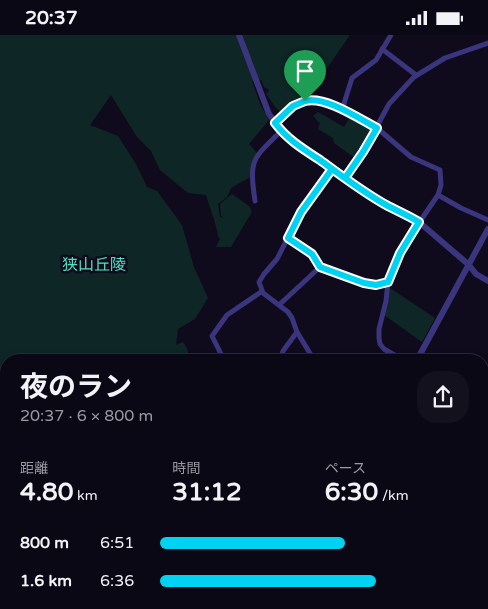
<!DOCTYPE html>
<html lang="ja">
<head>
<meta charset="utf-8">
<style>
	:root { --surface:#0b0816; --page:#14111f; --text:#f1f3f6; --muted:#9a9aa1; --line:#2b2935; --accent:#00d2f1 }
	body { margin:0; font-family:"Varela Round","Noto Sans JP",sans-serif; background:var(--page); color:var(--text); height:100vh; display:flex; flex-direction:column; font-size:19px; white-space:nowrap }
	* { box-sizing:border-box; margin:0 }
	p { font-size:16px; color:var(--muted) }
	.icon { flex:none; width:28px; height:28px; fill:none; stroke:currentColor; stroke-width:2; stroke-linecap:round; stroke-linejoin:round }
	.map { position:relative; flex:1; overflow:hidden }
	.sheet { position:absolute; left:0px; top:319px; width:489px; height:256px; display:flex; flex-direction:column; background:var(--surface); border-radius:20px 20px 0 0; box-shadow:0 2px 8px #0003,0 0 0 1px var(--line) }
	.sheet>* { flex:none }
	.pin { position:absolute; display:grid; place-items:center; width:42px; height:42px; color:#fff; margin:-51px -21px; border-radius:50% 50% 50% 0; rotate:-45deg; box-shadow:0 0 5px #0007 }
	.pin .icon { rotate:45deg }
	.round { display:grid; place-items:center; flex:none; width:52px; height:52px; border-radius:20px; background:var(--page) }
	.headline { display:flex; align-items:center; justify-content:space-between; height:85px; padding:0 20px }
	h1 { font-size:28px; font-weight:700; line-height:38px }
	.stats { display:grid; grid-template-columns:repeat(3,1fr); gap:8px; height:85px; padding:5px 20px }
	.stats div { display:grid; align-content:center }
	.stats b { font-size:25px; font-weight:700 }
	.stats small { font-size:14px; font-weight:400 }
	.stats p { font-size:14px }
	ul { padding:0 20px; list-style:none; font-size:16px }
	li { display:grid; grid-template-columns:80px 60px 1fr; align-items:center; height:38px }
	li i { height:12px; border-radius:6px; background:var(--accent) }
	.status { display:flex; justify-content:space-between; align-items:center; height:35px; padding:0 25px; background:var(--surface); direction:ltr }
	.status svg { height:14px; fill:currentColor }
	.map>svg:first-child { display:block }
	.green { fill:#0e2626 }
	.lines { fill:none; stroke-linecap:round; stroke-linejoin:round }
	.stream { stroke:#081839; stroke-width:2 }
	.minor { stroke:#3a357d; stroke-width:5 }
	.tertiary { stroke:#3a357d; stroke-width:6 }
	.route-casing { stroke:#fff; stroke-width:10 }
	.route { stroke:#00d2f1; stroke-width:6 }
	.labels { text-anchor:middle; stroke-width:5; stroke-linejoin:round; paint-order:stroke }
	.park-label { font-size:16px; fill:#52e0c1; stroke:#0f0b1d }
</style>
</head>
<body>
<div class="status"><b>20:37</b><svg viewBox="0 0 49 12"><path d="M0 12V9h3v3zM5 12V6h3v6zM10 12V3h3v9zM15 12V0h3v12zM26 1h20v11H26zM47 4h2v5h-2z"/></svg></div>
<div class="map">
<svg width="488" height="574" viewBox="0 0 488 574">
	<rect width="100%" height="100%" fill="#0f0b1d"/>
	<g class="green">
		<path d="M0 0H350L305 65 293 68 290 67 293 69 282 78 276 73 266 59 269 55 264 52 261 45 252 46 260 69 269 85 249 109 257 118 252 141 231 153 227 162 218 169 220 182 224 183 221 181 220 169 232 159 249 171 252 177 231 212H216L220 204C217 200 218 197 216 192 214 182 209 171 206 160L188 158 160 135 151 116 137 102 111 60 90 90 118 101 136 129 147 152 157 156 182 190 194 232 208 263 195 284 178 294 176 310 183 307 187 313 190 325H6V569H19L15 574H0Z"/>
		<path d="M318 77 344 92 350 82 374 93 355 123 334 108 333 103 318 94 320 88 313 81Z"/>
		<path d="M390 253 435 283 422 307 384 280 388 268Z"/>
		<path d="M486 361 488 362V419L482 416 483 367Z"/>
	</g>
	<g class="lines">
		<g class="stream">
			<path d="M482 470 488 461"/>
			<path d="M87 569 99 574"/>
			<path d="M210 574 213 569"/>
		</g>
		<g class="minor">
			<path d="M382 14 416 40"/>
			<path d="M342 75 352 43 376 25 391 0"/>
			<path d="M275 89 293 71 312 65 323 66 377 93 411 122 440 135 441 150 438 160 410 201 394 230 388 247 386 266 379 294V303L380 309 384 314 403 325"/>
			<path d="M345 143 363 117 389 69 414 42 445 23 488 8"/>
			<path d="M438 160 461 173 488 185"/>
			<path d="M255 166C249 123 252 125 281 96"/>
			<path d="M287 203 312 219 320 232"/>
			<path d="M279 270 320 232C343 234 364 257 388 247"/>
			<path d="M221 325V319L212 301 227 280 261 257"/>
			<path d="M280 325 283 316 297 297"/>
			<path d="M314 325 297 297 292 283 288 277 263 258 259 247 264 239 277 224 301 177 332 134"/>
			<path d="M482 483 488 486"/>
			<path d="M453 569 459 574"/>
			<path d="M163 574 170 569"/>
			<path d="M266 574 268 569"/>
		</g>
		<g class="tertiary">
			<path d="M239 0 269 79 285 100 387 170 419 187 469 230 476 239 488 246"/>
			<path d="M417 325 488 194"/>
			<path d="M374 574 375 569"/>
		</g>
	</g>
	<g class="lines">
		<defs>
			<path id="route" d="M305 66 293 71 275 88C288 105 303 114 320 125 342 141 364 158 388 171 398 176 409 181 419 187L400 218 388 247 376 250 364 248 320 232 312 219 288 203 301 177 332 134 345 143 363 117 377 93C358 83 326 61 305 66"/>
		</defs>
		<use href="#route" class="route-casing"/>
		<use href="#route" class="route"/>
	</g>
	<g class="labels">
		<g class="park-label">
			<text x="94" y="235">狭山丘陵</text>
		</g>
	</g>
</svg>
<div class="pin" style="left:305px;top:66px;background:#1e9e55"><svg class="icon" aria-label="arrive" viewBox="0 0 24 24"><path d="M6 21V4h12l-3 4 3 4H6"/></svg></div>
<section class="sheet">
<div class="headline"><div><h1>夜のラン</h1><p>20:37 · 6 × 800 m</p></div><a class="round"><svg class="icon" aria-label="share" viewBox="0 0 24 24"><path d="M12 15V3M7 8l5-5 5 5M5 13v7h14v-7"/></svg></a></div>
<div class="stats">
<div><p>距離</p><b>4.80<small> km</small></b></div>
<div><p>時間</p><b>31:12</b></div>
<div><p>ペース</p><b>6:30<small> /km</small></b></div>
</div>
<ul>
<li><b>800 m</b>6:51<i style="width:60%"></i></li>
<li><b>1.6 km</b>6:36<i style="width:70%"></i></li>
</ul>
</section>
</div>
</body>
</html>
